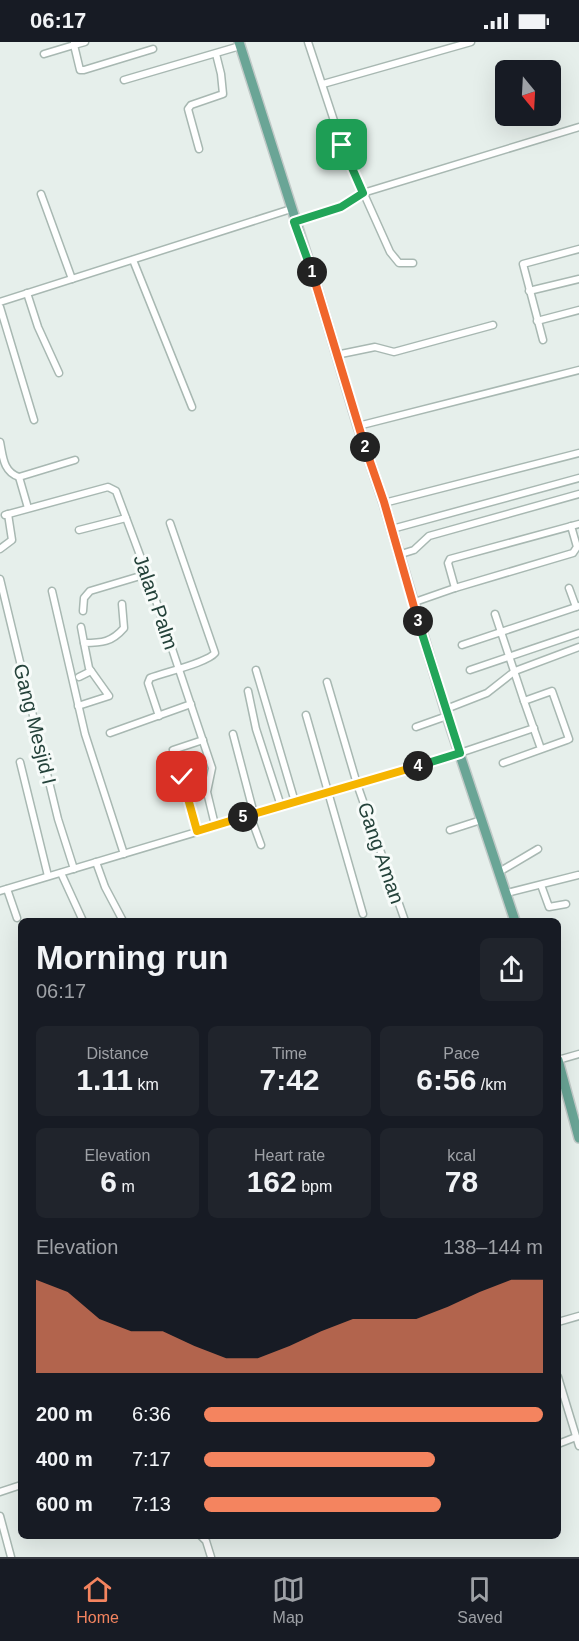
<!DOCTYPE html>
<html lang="en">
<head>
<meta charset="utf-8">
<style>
	:root { --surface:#171b24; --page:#20242c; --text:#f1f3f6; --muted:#9ea1a6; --line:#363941; --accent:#f4845f }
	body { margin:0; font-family:Helvetica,sans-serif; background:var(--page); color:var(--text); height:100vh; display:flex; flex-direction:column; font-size:22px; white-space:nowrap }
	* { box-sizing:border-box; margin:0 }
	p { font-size:20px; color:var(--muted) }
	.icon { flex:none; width:33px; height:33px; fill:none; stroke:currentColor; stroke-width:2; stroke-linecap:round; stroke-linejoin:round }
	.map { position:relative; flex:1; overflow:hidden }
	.sheet { position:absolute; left:18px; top:876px; width:543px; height:621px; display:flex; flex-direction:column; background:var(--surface); border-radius:9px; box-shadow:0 6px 24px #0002 }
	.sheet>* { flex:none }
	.needle { width:39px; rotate:162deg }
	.controls { position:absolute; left:495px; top:18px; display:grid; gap:12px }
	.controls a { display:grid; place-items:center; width:66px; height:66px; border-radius:9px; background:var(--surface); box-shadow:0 6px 24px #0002; font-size:30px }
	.pin { position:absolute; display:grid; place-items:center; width:51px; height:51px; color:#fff; margin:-26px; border-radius:12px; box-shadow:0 3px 9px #0006 }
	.km { position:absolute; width:30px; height:30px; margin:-15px; border-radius:50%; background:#222; color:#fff; font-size:16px; line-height:30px; text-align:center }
	.round { display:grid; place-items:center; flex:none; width:63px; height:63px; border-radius:9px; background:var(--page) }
	.headline { display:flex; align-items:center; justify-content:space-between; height:102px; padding:0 18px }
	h1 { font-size:33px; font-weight:700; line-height:45px }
	.metrics { display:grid; grid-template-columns:repeat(3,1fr); gap:9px; height:102px; padding:6px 18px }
	.metrics div { display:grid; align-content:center; border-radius:9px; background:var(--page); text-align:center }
	.metrics b { font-size:30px; font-weight:700 }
	.metrics small { font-size:16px; font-weight:400 }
	.metrics p { font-size:16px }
	.chart { height:168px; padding:12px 18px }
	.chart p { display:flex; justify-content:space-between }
	.chart svg { width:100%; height:108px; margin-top:6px; fill:var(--accent); opacity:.7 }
	ul { padding:0 18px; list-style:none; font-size:20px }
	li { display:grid; grid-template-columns:96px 72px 1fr; align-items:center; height:45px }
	li i { height:15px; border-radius:8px; background:var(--accent) }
	.status { display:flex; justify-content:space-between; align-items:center; height:42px; padding:0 30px; background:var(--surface); direction:ltr }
	.status svg { height:16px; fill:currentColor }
	.menu { display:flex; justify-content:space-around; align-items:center; height:84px; border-top:2px solid var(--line); background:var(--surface); font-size:16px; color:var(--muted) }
	.menu a { display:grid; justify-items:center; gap:3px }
	.menu .active { color:var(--accent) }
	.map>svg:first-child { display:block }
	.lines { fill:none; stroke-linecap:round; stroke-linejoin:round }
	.street-casing { stroke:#a8b8b2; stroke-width:9 }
	.primary-casing { stroke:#c2cac8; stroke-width:12 }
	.street { stroke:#fff; stroke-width:6 }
	.primary { stroke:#6aa596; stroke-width:9 }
	.split-1-casing { stroke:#fff; stroke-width:12 }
	.split-2-casing { stroke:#fff; stroke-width:12 }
	.split-3-casing { stroke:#fff; stroke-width:12 }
	.split-4-casing { stroke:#fff; stroke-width:12 }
	.split-5-casing { stroke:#fff; stroke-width:12 }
	.split-6-casing { stroke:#fff; stroke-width:12 }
	.split-1 { stroke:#22a559; stroke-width:8 }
	.split-2 { stroke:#f0652b; stroke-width:8 }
	.split-3 { stroke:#f0652b; stroke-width:8 }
	.split-4 { stroke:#22a559; stroke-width:8 }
	.split-5 { stroke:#f5b400; stroke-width:8 }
	.split-6 { stroke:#f5b400; stroke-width:8 }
	.labels { text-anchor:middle; stroke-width:6; stroke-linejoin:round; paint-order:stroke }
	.street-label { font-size:20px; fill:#24423a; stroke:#f7fbf9 }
</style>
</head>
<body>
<div class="status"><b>06:17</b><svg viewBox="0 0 49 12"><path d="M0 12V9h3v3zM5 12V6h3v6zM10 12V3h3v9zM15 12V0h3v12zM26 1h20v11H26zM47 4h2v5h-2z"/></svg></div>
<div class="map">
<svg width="579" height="1515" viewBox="0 0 579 1515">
	<rect width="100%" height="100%" fill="#e6efeb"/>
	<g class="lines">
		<defs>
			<g id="street">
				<path d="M74 0V3L85 0"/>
				<path d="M308 0 342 103 390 210 399 221H413"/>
				<path d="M44 12 74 3 80 28H84L153 7"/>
				<path d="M124 38 240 4"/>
				<path d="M323 42 471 0"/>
				<path d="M199 107 188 67 191 63 223 52 221 32 216 12"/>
				<path d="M41 152 72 237"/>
				<path d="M294 180 341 165 363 151 579 85"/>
				<path d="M133 218 192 365"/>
				<path d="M529 249 579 237"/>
				<path d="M27 251 38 285 59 331"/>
				<path d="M0 260 291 167"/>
				<path d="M0 265 34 378"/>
				<path d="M537 279 579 268"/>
				<path d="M543 298 523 222 579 207"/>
				<path d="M336 313 375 305 394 310 493 283"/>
				<path d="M358 384 579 328"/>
				<path d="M0 400C3 414 3 430 19 435"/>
				<path d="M384 461 579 411"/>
				<path d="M28 466 19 435 75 418"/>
				<path d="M5 473 108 445 116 449 147 532 212 726 207 750 215 783"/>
				<path d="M392 487 579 436"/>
				<path d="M79 488 126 476"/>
				<path d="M0 507 12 498 8 472"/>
				<path d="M398 513 414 508 429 494 579 452"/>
				<path d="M0 537 58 777 74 827"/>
				<path d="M455 546 573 511 577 505 571 484"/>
				<path d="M569 546 576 565"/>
				<path d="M52 549 85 692 124 812"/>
				<path d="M412 561 455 546 448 521 450 517 579 482"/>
				<path d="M83 569 84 556 90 549 147 532"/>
				<path d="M495 572 524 659"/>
				<path d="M81 585 84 601"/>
				<path d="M462 603 579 564"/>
				<path d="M256 628 295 760"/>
				<path d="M470 628 579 591"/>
				<path d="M79 635 91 629"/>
				<path d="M327 640 357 742 405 879"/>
				<path d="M248 649 256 687 281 764"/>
				<path d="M78 664 109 654 89 626 84 601C102 601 112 600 124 586L122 562"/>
				<path d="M446 667 487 651 515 629 579 605"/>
				<path d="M306 673 363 872"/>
				<path d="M159 674 148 641 150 636C165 630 207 621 215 611L170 481"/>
				<path d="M416 685 447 674"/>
				<path d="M110 691 191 662"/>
				<path d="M233 692 254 772"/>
				<path d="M20 720 48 834"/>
				<path d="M503 721 567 698 569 697 552 649 524 659 541 707"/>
				<path d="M250 773 261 803"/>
				<path d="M450 788 481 778"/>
				<path d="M197 789 173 708 203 698"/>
				<path d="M96 820 105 845 123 879"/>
				<path d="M499 830 538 807"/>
				<path d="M61 831 83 879"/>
				<path d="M541 843 549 865 566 862"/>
				<path d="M7 847 17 876"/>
				<path d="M0 849 460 711 534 686"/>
				<path d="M507 851 578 833"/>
				<path d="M558 1018 579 1012"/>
				<path d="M558 1280 579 1274"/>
				<path d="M558 1335 579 1404"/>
				<path d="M558 1402 576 1395"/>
				<path d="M0 1450 21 1443"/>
				<path d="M0 1474 11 1515"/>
				<path d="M201 1494 206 1499 211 1515"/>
			</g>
			<g id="primary">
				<path d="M239 0 314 236 358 384 384 461 447 674 515 879"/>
				<path d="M558 1018 579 1096"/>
			</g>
		</defs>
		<use href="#street" class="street-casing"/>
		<use href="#primary" class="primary-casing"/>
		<use href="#street" class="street"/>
		<use href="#primary" class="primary"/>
	</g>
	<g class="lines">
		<defs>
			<path id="split-1" d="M312 230 294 180 341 165 363 151 342 103"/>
			<path id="split-2" d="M312 230 365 405"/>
			<path id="split-3" d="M365 405 384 460 418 579"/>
			<path id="split-4" d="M418 579 460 711 418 724"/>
			<path id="split-5" d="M243 775 418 724"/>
			<path id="split-6" d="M182 735 197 789 243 775"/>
		</defs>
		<use href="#split-1" class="split-1-casing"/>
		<use href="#split-2" class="split-2-casing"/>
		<use href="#split-3" class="split-3-casing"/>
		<use href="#split-4" class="split-4-casing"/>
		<use href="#split-5" class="split-5-casing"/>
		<use href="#split-6" class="split-6-casing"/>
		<use href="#split-1" class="split-1"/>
		<use href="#split-2" class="split-2"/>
		<use href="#split-3" class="split-3"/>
		<use href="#split-4" class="split-4"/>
		<use href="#split-5" class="split-5"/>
		<use href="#split-6" class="split-6"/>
	</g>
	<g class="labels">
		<g class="street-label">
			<text transform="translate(156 560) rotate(71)" y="7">Jalan Palm</text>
			<text transform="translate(35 682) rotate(76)" y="7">Gang Mesjid I</text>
			<text transform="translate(381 811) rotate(71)" y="7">Gang Aman</text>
		</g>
	</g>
</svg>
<div class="controls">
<a><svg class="needle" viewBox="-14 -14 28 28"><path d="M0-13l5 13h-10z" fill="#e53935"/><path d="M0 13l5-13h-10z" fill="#9ea1a6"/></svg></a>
</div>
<div class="pin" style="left:342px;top:103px;background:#1e9e55"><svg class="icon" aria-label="arrive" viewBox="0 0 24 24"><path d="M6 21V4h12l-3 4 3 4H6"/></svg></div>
<div class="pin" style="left:182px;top:735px;background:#d93025"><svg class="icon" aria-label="check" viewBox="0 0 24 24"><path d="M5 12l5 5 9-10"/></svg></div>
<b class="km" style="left:312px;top:230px">1</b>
<b class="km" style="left:365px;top:405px">2</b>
<b class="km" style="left:418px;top:579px">3</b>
<b class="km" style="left:418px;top:724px">4</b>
<b class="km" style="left:243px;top:775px">5</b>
<section class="sheet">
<div class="headline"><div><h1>Morning run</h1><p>06:17</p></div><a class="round"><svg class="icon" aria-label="share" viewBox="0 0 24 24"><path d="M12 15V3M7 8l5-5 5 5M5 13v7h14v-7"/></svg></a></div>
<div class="metrics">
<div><p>Distance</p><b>1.11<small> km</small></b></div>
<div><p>Time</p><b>7:42</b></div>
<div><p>Pace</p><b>6:56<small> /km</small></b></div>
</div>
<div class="metrics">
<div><p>Elevation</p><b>6<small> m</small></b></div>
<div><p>Heart rate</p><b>162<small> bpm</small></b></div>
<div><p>kcal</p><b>78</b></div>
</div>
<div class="chart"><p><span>Elevation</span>138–144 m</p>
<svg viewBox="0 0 160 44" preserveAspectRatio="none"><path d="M0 44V6L10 11L20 22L30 27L40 27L50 33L60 38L70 38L80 33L90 27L100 22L110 22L120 22L130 17L140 11L150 6L160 6V44z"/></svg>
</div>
<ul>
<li><b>200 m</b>6:36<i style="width:100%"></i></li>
<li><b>400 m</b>7:17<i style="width:68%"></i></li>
<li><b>600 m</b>7:13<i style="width:70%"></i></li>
</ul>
</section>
</div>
<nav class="menu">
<a class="active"><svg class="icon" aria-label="home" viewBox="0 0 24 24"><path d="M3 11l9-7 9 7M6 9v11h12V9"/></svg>Home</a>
<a><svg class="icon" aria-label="map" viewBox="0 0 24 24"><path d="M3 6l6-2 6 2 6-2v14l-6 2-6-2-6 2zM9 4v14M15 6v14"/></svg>Map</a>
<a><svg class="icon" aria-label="saved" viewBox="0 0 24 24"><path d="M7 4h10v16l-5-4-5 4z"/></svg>Saved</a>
</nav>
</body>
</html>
